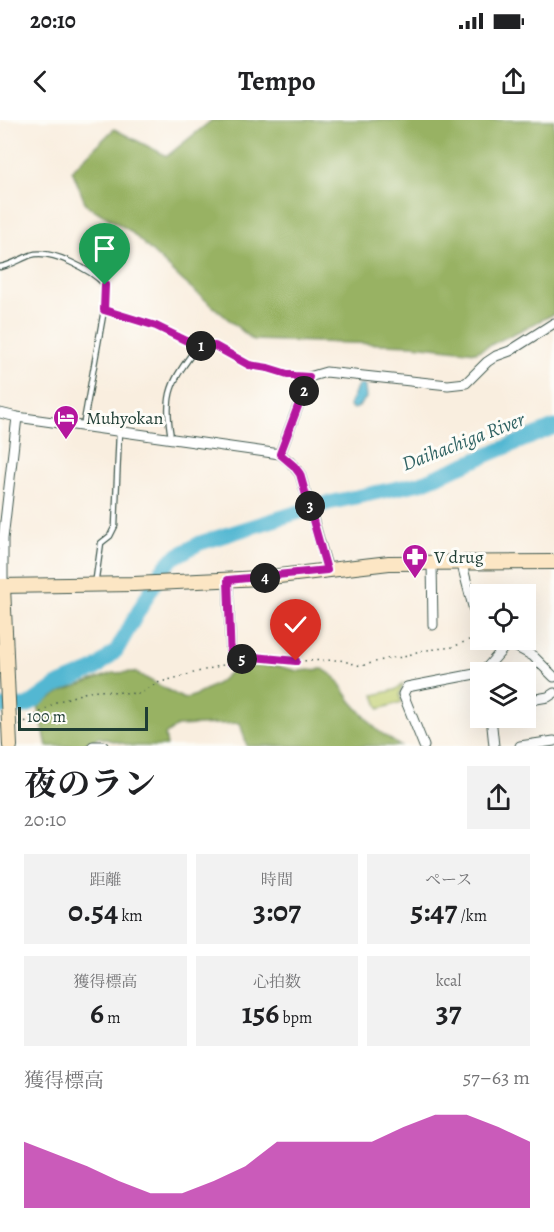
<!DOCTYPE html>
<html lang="ja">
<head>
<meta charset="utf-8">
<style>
	:root { --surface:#fff; --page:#f2f2f2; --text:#202124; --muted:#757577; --accent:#b5179e }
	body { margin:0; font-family:Alegreya,"Noto Serif JP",serif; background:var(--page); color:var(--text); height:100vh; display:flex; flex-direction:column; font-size:22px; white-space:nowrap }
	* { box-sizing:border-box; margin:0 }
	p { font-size:20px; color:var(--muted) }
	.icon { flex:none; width:33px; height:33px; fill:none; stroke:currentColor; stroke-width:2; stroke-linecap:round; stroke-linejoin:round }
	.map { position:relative; height:626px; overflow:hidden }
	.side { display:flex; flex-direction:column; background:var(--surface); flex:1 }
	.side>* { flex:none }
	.controls { position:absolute; left:470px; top:464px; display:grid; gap:12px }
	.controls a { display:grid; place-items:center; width:66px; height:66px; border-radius:0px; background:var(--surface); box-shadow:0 6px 24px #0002; font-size:30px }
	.scale { position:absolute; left:18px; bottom:15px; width:130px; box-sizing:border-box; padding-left:6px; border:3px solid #1f3d34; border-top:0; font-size:16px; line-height:21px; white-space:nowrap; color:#1f3d34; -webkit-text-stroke:4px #fdfcf7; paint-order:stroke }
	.pin { position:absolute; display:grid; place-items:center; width:51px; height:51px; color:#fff; margin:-62px -26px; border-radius:50% 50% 50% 0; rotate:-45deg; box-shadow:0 0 6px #0007 }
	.pin .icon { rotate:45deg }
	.km { position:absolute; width:30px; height:30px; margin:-15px; border-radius:50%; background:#222; color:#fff; font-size:16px; line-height:30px; text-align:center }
	.round { display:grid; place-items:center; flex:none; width:63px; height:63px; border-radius:0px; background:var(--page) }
	.overview { display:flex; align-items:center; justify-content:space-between; height:102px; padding:0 24px }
	h1 { font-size:33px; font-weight:700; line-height:45px }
	.stats { display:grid; grid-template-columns:repeat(3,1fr); gap:9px; height:102px; padding:6px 24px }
	.stats div { display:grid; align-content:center; border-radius:0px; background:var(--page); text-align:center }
	.stats b { font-size:30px; font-weight:700 }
	.stats small { font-size:16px; font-weight:400 }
	.stats p { font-size:16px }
	.chart { height:168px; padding:12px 24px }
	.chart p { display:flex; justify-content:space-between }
	.chart svg { width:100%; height:108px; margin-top:6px; fill:var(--accent); opacity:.7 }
	.status { display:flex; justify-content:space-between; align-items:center; height:42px; padding:0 30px; background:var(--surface); direction:ltr }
	.status svg { height:16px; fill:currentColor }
	header { display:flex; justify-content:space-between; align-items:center; height:78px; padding:0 24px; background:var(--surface); font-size:27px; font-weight:700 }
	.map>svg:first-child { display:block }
	.green { fill:#c1cf71; stroke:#708652; stroke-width:1.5 }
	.forest { fill:#98b263; stroke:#5c784c; stroke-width:1.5 }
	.water { fill:#53b7d2; stroke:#397a83; stroke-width:1.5 }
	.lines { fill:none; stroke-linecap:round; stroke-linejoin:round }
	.river { stroke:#53b7d2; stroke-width:15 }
	.lane-casing { stroke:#40584e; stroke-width:7 }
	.street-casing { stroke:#40584e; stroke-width:11 }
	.secondary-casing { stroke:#40584e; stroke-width:16 }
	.path { stroke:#40584e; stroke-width:1.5; stroke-dasharray:1.5 4.5; stroke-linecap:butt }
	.lane { stroke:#fff; stroke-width:4.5 }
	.street { stroke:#fff; stroke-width:9 }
	.secondary { stroke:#fce6c4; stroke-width:14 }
	.route-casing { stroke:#fff; stroke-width:12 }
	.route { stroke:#b5179e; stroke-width:8 }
	.labels { text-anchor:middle; stroke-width:6; stroke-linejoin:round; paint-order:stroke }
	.poi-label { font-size:18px; fill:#1f3d34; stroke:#fdfcf7; text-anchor:start }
	.water-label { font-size:20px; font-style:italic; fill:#2f6263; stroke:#fdfcf7 }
</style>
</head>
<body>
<div class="status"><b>20:10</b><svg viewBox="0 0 49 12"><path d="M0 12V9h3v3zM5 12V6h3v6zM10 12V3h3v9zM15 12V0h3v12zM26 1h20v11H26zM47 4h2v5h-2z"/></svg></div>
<header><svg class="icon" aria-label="back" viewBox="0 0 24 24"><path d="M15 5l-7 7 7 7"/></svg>Tempo<svg class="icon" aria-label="share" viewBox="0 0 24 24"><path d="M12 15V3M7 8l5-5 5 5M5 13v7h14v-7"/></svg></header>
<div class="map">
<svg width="554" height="626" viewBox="0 0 554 626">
	<rect width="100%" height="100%" fill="#fdfcf7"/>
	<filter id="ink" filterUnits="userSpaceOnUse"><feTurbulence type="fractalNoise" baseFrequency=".0167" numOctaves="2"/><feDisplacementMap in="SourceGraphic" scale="12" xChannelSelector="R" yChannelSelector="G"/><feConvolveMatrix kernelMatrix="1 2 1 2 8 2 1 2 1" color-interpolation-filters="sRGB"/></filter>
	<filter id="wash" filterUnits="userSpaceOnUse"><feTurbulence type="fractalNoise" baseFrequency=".008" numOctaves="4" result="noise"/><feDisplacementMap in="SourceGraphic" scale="24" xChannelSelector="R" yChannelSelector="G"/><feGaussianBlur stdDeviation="1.35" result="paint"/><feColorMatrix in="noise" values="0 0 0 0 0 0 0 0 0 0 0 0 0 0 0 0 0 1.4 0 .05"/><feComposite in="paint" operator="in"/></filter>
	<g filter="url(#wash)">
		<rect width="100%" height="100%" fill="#f9eedf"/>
		<path class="green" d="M403 564 400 574 402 582 379 589 374 575 395 570Z"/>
		<g class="forest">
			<path d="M212 0H554V194L476 232 414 225 253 220 183 161 129 110 86 85 72 50 114 9 167 36Z"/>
			<path d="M277 546 298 551 323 549 335 557 351 581 377 610 400 626H247L240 603 177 606 165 615 167 626H133L98 617 85 626H47L38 586 60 572 113 553 135 552 184 579 196 575 218 563 236 547Z"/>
		</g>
		<path class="water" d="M363 264 365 267 366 278 357 288 353 289 349 286 358 265Z"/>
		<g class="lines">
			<path class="river" d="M0 587 27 586 55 566 95 549 116 531 162 450 173 438 200 423 328 383 421 363 554 307"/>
		</g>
	</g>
	<g filter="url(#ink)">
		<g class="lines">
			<defs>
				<g id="lane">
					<path d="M0 147C12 145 20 139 31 135 51 129 92 150 105 165L104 190 83 307"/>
					<path d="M104 190 156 206 197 227 215 226 249 245 268 248 294 256 309 257"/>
					<path d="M171 317C163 273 172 261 197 227"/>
					<path d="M96 458 101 423 110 416 115 406 119 312"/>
				</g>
				<g id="street">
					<path d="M0 293 17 297 280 334 290 342 300 354 328 450"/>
					<path d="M280 334 309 257 326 252 448 265 466 263 487 242 496 236 510 231 554 203"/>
					<path d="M461 441 475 494 480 503"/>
					<path d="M432 442 433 505"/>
					<path d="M228 460 231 542"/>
					<path d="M3 466V419L17 297"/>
					<path d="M502 519 533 536 554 557"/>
					<path d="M483 552 509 522"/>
					<path d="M525 581 548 577 554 573"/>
					<path d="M491 597 494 626"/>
					<path d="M93 626H103"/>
					<path d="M424 626 403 574 407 567 480 553"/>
					<path d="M520 626 554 621"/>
				</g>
				<g id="secondary">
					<path d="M0 466 134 464 262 458 389 443 554 442"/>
					<path d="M3 466 10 626"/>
				</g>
			</defs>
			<use href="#lane" class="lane-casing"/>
			<use href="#street" class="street-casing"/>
			<use href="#secondary" class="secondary-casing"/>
			<g class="path">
				<path d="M239 540 254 537 296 541 340 540 361 546 386 539 404 537 419 531 453 527 480 515"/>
				<path d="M20 605 56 582 93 570 140 574 157 563 223 545"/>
			</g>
			<use href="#lane" class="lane"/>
			<use href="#street" class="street"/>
			<use href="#secondary" class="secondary"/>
		</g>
	</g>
	<g class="lines" filter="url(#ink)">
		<defs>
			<path id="route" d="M105 165 104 190 156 206 197 226H215L249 245 268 248 294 256 309 257 280 334 294 346 300 354 327 450 228 460 231 542 254 537 296 541"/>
		</defs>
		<use href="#route" class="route-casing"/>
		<use href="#route" class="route"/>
	</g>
	<defs>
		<symbol id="hotel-pin" viewBox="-11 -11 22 30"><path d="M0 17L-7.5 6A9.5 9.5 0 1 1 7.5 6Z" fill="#b5179e" stroke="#fdfcf7"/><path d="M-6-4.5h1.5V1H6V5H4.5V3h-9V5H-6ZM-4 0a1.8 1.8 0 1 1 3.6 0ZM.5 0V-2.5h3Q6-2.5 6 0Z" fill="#fff"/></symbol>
		<symbol id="pharmacy-pin" viewBox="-11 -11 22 30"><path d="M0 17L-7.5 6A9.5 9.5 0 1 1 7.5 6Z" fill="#b5179e" stroke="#fdfcf7"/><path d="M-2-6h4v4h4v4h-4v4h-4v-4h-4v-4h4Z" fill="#fff"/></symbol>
	</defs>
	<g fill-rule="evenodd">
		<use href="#hotel-pin" x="51" y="283" width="30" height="40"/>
		<use href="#pharmacy-pin" x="400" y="422" width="30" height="40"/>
	</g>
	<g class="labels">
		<g class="poi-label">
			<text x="86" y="304">Muhyokan</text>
			<text x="434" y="443">V drug</text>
		</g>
		<g class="water-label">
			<text transform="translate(463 321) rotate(-21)" y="7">Daihachiga River</text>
		</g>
	</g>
</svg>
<div class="controls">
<a><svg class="icon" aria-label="locate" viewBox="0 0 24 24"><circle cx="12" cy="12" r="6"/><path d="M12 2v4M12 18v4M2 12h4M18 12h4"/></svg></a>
<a><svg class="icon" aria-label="layers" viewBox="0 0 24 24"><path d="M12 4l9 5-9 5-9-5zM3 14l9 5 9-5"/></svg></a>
</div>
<div class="scale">100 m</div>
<div class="pin" style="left:105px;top:165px;background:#1e9e55"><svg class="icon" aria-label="arrive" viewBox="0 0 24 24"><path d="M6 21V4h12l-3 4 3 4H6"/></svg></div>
<div class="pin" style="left:296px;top:541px;background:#d93025"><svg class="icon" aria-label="check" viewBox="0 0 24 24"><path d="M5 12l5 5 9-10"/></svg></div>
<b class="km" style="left:201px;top:226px">1</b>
<b class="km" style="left:304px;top:271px">2</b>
<b class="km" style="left:310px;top:386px">3</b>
<b class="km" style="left:265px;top:458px">4</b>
<b class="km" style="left:242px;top:539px">5</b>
</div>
<section class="side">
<div class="overview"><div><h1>夜のラン</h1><p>20:10</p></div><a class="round"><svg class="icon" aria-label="share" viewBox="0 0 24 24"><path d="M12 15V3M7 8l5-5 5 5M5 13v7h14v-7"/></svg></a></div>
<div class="stats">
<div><p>距離</p><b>0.54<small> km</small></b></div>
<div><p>時間</p><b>3:07</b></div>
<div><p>ペース</p><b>5:47<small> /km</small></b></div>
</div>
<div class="stats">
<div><p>獲得標高</p><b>6<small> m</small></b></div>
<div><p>心拍数</p><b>156<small> bpm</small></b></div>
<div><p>kcal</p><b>37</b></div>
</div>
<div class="chart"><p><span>獲得標高</span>57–63 m</p>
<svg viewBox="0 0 160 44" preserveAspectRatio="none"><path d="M0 44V17L10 22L20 27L30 33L40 38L50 38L60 33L70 27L80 17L90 17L100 17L110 17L120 11L130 6L140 6L150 11L160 17V44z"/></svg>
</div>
</section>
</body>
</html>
